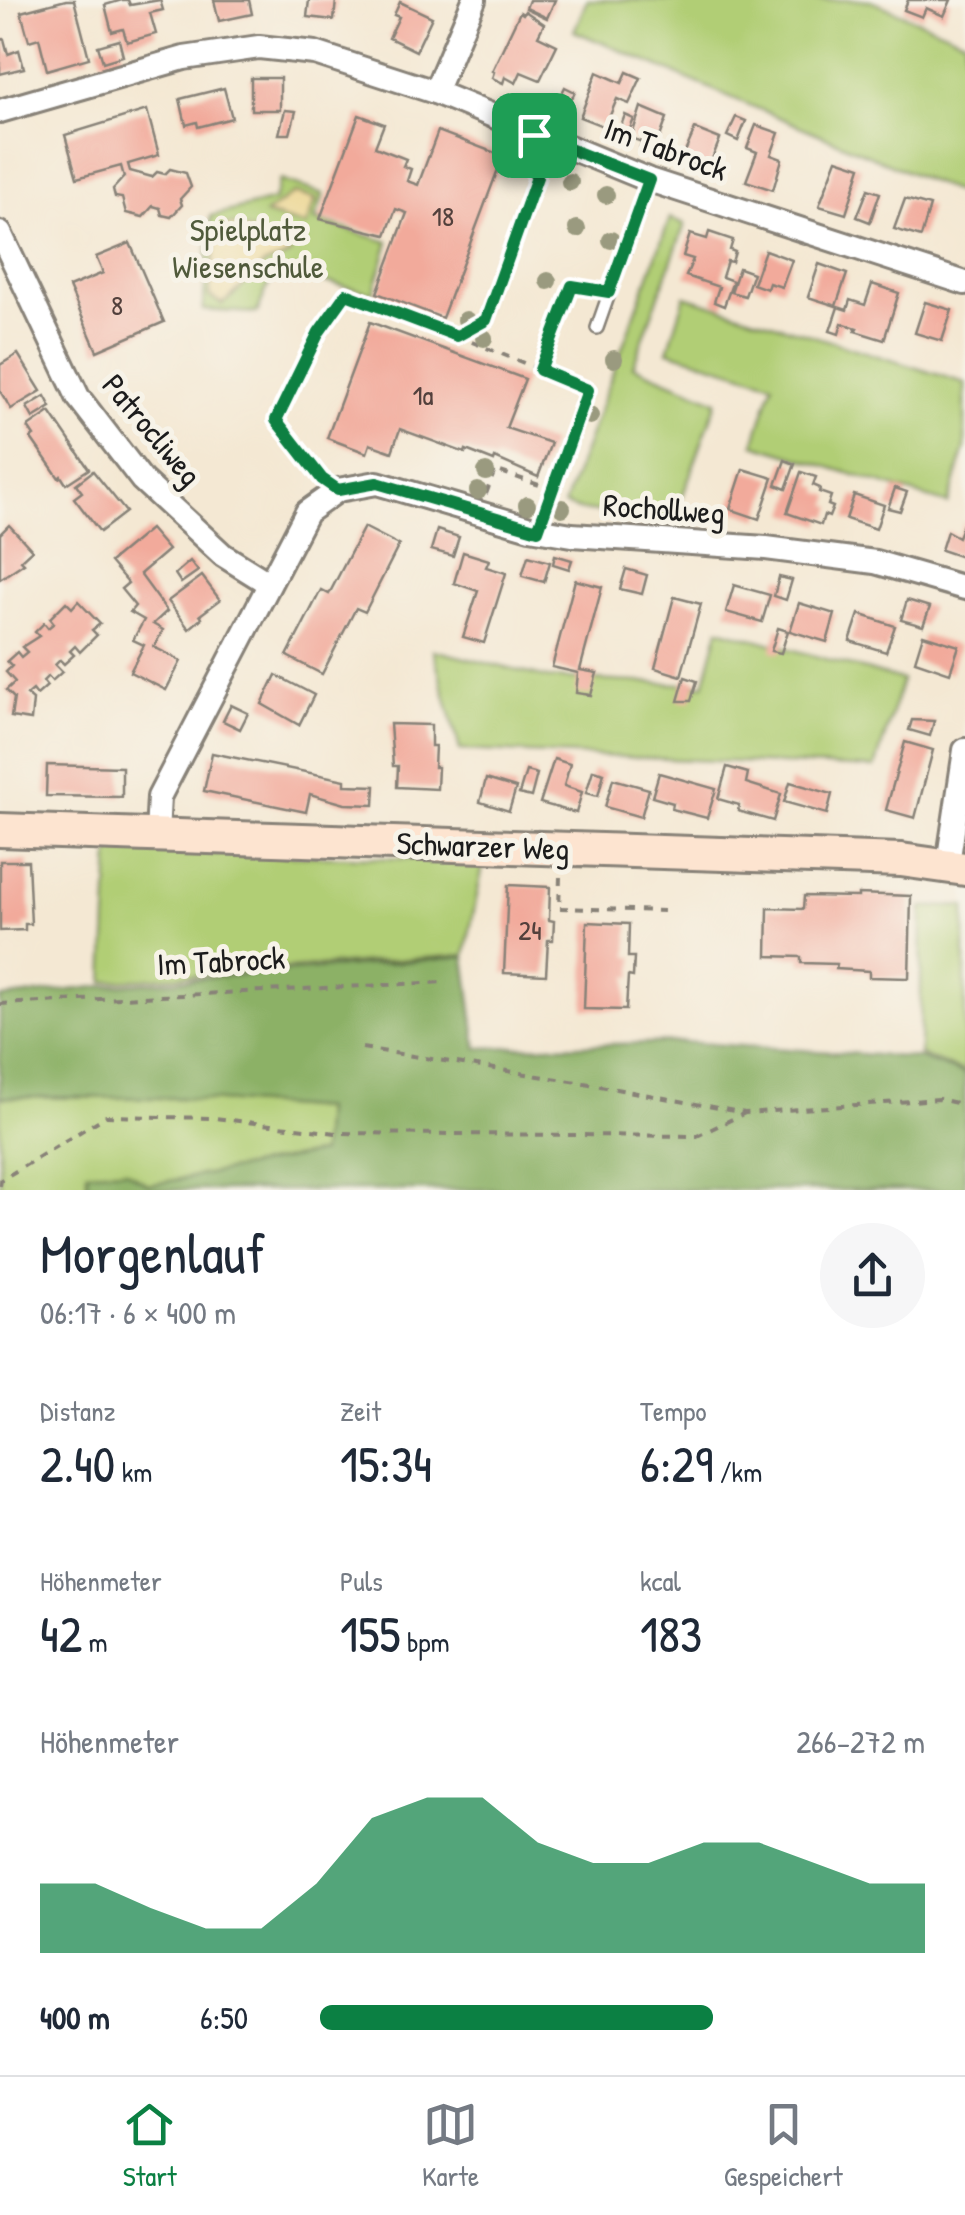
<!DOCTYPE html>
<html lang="de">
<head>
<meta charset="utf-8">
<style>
	:root { --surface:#fff; --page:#f6f6f7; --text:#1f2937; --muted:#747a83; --line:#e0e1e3; --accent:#0b8043 }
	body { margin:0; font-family:"Patrick Hand",sans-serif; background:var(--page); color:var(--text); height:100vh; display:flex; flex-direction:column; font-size:38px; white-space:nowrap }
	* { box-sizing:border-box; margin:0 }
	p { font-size:32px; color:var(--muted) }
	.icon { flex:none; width:55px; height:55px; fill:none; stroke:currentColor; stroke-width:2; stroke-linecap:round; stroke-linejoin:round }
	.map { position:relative; height:1190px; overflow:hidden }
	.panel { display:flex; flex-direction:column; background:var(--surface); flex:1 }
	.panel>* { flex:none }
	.pin { position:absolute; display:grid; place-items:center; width:85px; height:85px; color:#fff; margin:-42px; border-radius:20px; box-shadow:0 5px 15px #0006 }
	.round { display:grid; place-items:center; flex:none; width:105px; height:105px; border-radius:52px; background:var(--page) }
	.summary { display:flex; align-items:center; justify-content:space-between; height:170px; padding:0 40px }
	h1 { font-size:55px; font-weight:600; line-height:75px }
	.stats { display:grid; grid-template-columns:repeat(3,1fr); gap:15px; height:170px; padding:10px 40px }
	.stats div { display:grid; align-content:center }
	.stats b { font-size:50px; font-weight:600 }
	.stats small { font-size:28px; font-weight:400 }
	.stats p { font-size:28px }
	.chart { height:280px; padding:20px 40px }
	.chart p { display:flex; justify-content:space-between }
	.chart svg { width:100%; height:180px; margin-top:10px; fill:var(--accent); opacity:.7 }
	ul { padding:0 40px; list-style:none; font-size:32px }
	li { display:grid; grid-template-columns:160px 120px 1fr; align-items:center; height:75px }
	li i { height:25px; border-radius:12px; background:var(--accent) }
	.tabs { display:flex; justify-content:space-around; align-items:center; height:140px; border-top:2px solid var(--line); background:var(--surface); font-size:28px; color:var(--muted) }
	.tabs a { display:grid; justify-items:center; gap:5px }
	.tabs .on { color:var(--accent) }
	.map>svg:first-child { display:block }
	.green { fill:#b1ce75; stroke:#667548; stroke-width:2.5 }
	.forest { fill:#8cb166; stroke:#546641; stroke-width:2.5 }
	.sand { fill:#eeda9e; stroke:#857b5d; stroke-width:2.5 }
	.building { fill:#f2aa9b }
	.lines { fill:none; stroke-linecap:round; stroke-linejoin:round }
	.lane-casing { stroke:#888278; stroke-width:16 }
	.street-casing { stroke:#888278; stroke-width:28 }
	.secondary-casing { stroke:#888278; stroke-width:38 }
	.path { stroke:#888278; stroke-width:4; stroke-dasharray:8 8; stroke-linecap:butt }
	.lane { stroke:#fff; stroke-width:11 }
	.street { stroke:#fff; stroke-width:22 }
	.secondary { stroke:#fde4d0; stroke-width:32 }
	.tree { fill:#9a9a7f }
	.route-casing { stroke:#fff; stroke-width:20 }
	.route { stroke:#0b8043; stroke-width:12 }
	.labels { text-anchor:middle; stroke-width:10; stroke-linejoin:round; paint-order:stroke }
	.number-label { font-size:28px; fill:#52403c }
	.street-label { font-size:32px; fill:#1c1c1c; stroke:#f7f3e8 }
	.park-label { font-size:32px; fill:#505a3b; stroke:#f7f3e8 }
</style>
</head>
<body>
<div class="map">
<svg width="965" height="1190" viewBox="0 0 965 1190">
	<rect width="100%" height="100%" fill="#f7f3e8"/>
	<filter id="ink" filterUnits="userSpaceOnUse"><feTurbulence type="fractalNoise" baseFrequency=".01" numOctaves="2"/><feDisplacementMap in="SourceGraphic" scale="20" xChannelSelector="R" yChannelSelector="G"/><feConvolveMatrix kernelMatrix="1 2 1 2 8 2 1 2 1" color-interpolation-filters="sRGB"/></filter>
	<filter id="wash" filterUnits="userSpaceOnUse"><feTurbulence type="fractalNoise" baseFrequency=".0048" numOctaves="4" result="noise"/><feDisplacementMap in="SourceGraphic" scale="40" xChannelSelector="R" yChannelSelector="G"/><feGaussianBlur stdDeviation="2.25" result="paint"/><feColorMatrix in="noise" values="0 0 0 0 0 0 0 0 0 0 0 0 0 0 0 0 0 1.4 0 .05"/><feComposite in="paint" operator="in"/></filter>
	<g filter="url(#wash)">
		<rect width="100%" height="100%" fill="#f4e8d3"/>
		<g class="green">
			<path d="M587 0H869L965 40V196L574 31Z"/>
			<path d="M280 180 324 194 315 220 389 242 373 293 321 281 293 269 269 283 257 313 203 310 211 216 274 200Z"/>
			<path d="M670 218 685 224 633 366 717 401 674 520 579 510 564 505Z"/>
			<path d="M685 296 965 383V448L948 504 754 444 773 383 668 351Z"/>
			<path d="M719 629 902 680 875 768 460 750 433 650 547 678 704 685Z"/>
			<path d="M110 850 484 861 465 955 104 982Z"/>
			<path d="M965 906V1072L920 1055 922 907Z"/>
			<path d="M0 1097 181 1098 324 1109 321 1153 149 1185 125 1170 88 1172 87 1190H0Z"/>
		</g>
		<path class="forest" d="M465 957 477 1048 683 1042 920 1058 965 1074V1190H87V1172L125 1170 149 1185 321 1153 324 1109 181 1098 0 1097V998L104 986Z"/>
		<g class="sand">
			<path d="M294 193 316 199 306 226 265 214Z"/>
			<path d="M234 225C253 234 281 233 291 253 281 263 269 259 260 268 247 281 238 293 222 304L209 296 217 226Z"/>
		</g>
		<g id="blocks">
			<g class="building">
				<path d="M66 0H74L89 58 47 70 39 38 29 41 21 12Z"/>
				<path d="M122 0H128L130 5 160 0 163 10 150 13 156 34 127 42 123 29 112 32 105 5Z"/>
				<path d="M214 0H249L252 14 219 21Z"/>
				<path d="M309 0H336L334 20 307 17Z"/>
				<path d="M529 0H555L547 18 526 8Z"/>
				<path d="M908 0H951L944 16 926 8 922 17 904 10Z"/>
				<path d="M400 2 432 17 416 51 389 38 399 17 394 15Z"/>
				<path d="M525 11 544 24 538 36 557 45 540 80 521 72 516 83 505 77 503 83 492 78 494 72 492 71 520 12 523 14Z"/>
				<path d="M4 39 8 54 19 50 24 68 0 74V40Z"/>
				<path d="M119 40 123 56 103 62 98 46Z"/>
				<path d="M597 72 622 83 627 72 641 78 629 104 617 99 605 127 580 117Z"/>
				<rect x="251" y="78" width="29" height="32"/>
				<path d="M565 87 575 92 566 110 556 105Z"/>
				<path d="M224 88 232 118 198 127 197 122 186 125 180 99Z"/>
				<path d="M641 107 667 118 656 148 648 145 647 150 640 147 642 142 631 138Z"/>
				<path d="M147 110 159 155 128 164 130 171 152 177 157 172 165 174 170 169 186 173 191 187 180 199 182 205 171 217 162 215 160 208 153 206 143 217 126 213 122 198 115 197 113 189 124 177 121 166 77 178 65 135Z"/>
				<path d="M285 110 296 111 290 134H279Z"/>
				<path d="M359 115 384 124 375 147 406 159 403 166 411 169 407 181 418 185 438 131 503 156 442 318 377 293 407 213 396 209 386 235 320 219Z"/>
				<path d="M625 115 634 119 627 136 618 133Z"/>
				<path d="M736 117 746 121 738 141 727 136Z"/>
				<path d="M756 125 779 133 771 155 782 159 773 190 746 181 757 152 747 148Z"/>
				<path d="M695 129 720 139 708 169 682 159Z"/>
				<path d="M837 159 861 167 846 214 819 206Z"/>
				<path d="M868 189 880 193 870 222 857 217Z"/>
				<path d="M905 199 930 206 921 237 894 229Z"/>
				<path d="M709 232 733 240 730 250 735 252 732 262 727 261 722 277 733 281 724 306 714 302 719 287 686 276 693 259 683 256 690 234 707 239Z"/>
				<path d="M130 243 164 322 97 351 69 287 103 273 96 257Z"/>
				<path d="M765 250 792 260 782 287 769 283 767 289 753 284Z"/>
				<path d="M819 264 847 274 836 306 808 297Z"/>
				<path d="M739 268 753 273 745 296 731 292Z"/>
				<path d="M872 284 899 293 884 340 855 331 857 328 842 323 839 334 830 331 838 307 847 310 850 300 865 305Z"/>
				<path d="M925 302 952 310 942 341 915 333Z"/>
				<path d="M370 322 525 379 506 428 551 443 538 477 495 458 494 461 466 450 465 453 400 429 392 452 370 444 367 453 327 438Z"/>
				<path d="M18 354 41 391 11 409 0 391V365Z"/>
				<path d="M45 396 51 407 33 418 27 407Z"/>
				<path d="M50 412 89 469 66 484 61 476 59 478 31 438 34 436 28 427Z"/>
				<path d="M785 460 795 464 786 489 776 485Z"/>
				<path d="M743 469 773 478 759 519 730 509Z"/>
				<path d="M93 471 126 512 100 532 74 498 82 492 76 484Z"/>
				<path d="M801 472 816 477 813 485 820 488 819 492 831 496 828 505 833 507 829 517 824 515 821 525 787 513Z"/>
				<path d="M895 488 907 492 900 511 888 508Z"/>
				<path d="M854 495 884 505 876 529 846 519Z"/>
				<path d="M965 519V558L941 550 947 531 958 537Z"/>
				<path d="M9 525 32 550 21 560 24 563 0 579V534Z"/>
				<path d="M364 527 399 545 365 612 356 608 322 674 287 656 321 590 329 594Z"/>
				<path d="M150 529 168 550 140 574 167 611 153 624 163 630 154 647 181 661 166 690 130 672 144 645 133 640 144 620 130 612 135 606 121 589 128 583 110 562Z"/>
				<path d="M437 530 459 537 453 556 431 550Z"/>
				<path d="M463 552 489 560 486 567 506 573 484 643 463 637 478 591 454 583Z"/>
				<path d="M555 555 572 560 569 569 553 564Z"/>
				<path d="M528 556 550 562 544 582 522 576Z"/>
				<path d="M190 561 198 571 181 583 175 574Z"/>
				<path d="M626 569 647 575 642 594 620 589Z"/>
				<path d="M202 576 220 600 200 615 202 618 189 629 168 601Z"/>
				<path d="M779 577 792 580 786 600 774 596Z"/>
				<path d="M575 580 602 587 580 670 597 673 591 695 576 693 578 673 552 667Z"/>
				<path d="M734 585 770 595 762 622 726 612Z"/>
				<path d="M674 597 701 604 681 676 655 668Z"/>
				<path d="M907 600 930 607 923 626 901 620Z"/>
				<path d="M78 601 100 624 92 630 97 635 80 652 75 646 70 651 74 655 64 664 60 660 55 665 62 672 52 681 48 676 43 681 47 686 37 695 33 690 27 695 33 700 31 720 11 717 14 698 6 690 15 682 6 672 12 666 7 661 17 652 21 657 27 652 22 647 39 636 35 632 44 623 48 628 54 623 50 618 66 602 72 608Z"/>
				<path d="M799 603 835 614 827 642 790 631Z"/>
				<path d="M859 614 895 626 886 652 850 641Z"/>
				<path d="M778 628 788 631 781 653 771 651Z"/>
				<path d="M923 635 959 646 950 673 915 661Z"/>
				<path d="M276 675 314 695 299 725 262 704Z"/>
				<path d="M685 677 697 681 691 701H678Z"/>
				<path d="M231 705 248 713 240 729 223 721Z"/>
				<path d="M912 720 934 721 930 736 909 730Z"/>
				<path d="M390 724 431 725V746H435L434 767H438L437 789 397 787 398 766H393Z"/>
				<path d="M905 742 933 750 915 818 886 810Z"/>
				<path d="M212 753 345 780V785L375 786 374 805 345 804 310 794 306 812 204 791Z"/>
				<path d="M554 759 570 764 564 786 582 792 576 813 540 803Z"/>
				<path d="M47 765 122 767V797L46 796Z"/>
				<path d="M727 767 748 773 746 783 781 794 773 821 738 811 739 805 718 799Z"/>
				<path d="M593 770 604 773 598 796 586 793Z"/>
				<path d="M526 771 537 774 531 797 519 794Z"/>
				<path d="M659 773 716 789 707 818 672 809 673 803 652 797Z"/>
				<path d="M486 779 516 788 509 811 480 802Z"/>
				<path d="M613 779 649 789 641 817 605 807Z"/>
				<path d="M790 782 832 794 827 814 784 802Z"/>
				<path d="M0 861H28L31 924H25V930L0 931Z"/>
				<path d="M508 885 550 887 549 920 554 921 553 940H548L546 975 504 973Z"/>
				<path d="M858 894 911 896 909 978 869 977V971L836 969 837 964 801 963V957L767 956 768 908 803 909 804 896 858 897Z"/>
				<path d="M587 922 629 924 628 957H634L633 977 628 976 626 1010 584 1009Z"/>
			</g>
		</g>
	</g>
	<g filter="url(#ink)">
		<use href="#blocks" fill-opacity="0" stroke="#888278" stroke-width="2.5"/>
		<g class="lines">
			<defs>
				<path id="lane" d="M597 328 649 180"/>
				<g id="street">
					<path d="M435 92 474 0"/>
					<path d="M0 111 184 58 259 47 315 53 435 92 649 180 965 283"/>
					<path d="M0 233 78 397 142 480 223 555 268 583"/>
					<path d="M157 834 159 797 307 512 338 490 377 483 530 528 572 535 766 548 875 562 965 588"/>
					<path d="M948 864 965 750"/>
				</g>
				<path id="secondary" d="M0 830 901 860 965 869"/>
			</defs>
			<use href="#lane" class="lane-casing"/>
			<use href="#street" class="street-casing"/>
			<use href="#secondary" class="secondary-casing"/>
			<g class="path">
				<path d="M457 336 588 389 545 506"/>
				<path d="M540 368 573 286 595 290"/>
				<path d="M319 475 276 420 319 332 345 294 457 336 486 319 537 177 526 163 529 152"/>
				<path d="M486 494 495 470 551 489"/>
				<path d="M560 877 559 908 668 911"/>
				<path d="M0 1004 445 982"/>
				<path d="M362 1048 584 1083 745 1113 939 1099 965 1105"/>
				<path d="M0 1186 1 1180 106 1116 215 1118 336 1133 697 1136 745 1113"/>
			</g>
			<use href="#lane" class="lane"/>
			<use href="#street" class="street"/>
			<use href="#secondary" class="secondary"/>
		</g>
		<g class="tree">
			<circle cx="570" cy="182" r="9"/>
			<circle cx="606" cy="195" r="9"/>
			<circle cx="577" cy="229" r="9"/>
			<circle cx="611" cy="240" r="9"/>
			<circle cx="548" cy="281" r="9"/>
			<circle cx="466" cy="320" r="9"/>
			<circle cx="484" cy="338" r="9"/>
			<circle cx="614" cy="359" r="9"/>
			<circle cx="590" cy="416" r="9"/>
			<circle cx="486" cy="472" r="9"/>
			<circle cx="478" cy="491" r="9"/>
			<circle cx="527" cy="505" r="9"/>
			<circle cx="562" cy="508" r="9"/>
		</g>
	</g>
	<g class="lines" filter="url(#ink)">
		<defs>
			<path id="route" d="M534 135 649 180 609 292 572 286 540 370 588 390 538 530 377 483 338 490 322 479 276 420 319 332 346 294 457 336 486 320 537 177 526 163Z"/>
		</defs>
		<use href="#route" class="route-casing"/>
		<use href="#route" class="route"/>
	</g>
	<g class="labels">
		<g class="number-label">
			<text x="443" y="226">18</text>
			<text x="117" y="315">8</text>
			<text x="423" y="405">1a</text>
			<text x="530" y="940">24</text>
		</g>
		<g class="street-label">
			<text transform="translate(666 149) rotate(20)" y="11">Im Tabrock</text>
			<text transform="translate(152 430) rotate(50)" y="11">Patrocliweg</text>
			<text transform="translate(664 509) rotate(4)" y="11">Rochollweg</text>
			<text transform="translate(483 846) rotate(2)" y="11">Schwarzer Weg</text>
			<text transform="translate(221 961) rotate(-3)" y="11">Im Tabrock</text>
		</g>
		<g class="park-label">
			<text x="248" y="241">Spielplatz<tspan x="248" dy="37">Wiesenschule</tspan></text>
		</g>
	</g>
</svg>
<div class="pin" style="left:534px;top:135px;background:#1e9e55"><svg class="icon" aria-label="arrive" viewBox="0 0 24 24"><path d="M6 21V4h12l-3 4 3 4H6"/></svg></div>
</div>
<section class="panel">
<div class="summary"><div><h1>Morgenlauf</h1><p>06:17 · 6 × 400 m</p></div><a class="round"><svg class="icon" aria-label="share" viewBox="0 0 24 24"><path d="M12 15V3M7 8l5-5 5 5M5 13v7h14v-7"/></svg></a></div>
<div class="stats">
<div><p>Distanz</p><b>2.40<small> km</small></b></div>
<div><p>Zeit</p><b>15:34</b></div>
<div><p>Tempo</p><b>6:29<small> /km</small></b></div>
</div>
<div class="stats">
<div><p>Höhenmeter</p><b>42<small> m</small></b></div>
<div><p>Puls</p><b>155<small> bpm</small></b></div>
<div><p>kcal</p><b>183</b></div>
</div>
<div class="chart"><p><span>Höhenmeter</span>266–272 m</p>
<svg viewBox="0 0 160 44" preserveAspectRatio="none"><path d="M0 44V27L10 27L20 33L30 38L40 38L50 27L60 11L70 6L80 6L90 17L100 22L110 22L120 17L130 17L140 22L150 27L160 27V44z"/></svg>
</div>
<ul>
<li><b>400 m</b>6:50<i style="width:65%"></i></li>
</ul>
</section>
<nav class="tabs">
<a class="on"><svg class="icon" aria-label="home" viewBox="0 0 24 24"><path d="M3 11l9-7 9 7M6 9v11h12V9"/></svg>Start</a>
<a><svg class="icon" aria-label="map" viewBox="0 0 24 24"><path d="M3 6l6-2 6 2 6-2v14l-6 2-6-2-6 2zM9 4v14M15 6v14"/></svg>Karte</a>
<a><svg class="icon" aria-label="saved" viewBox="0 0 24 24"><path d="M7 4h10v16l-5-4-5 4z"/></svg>Gespeichert</a>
</nav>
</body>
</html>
